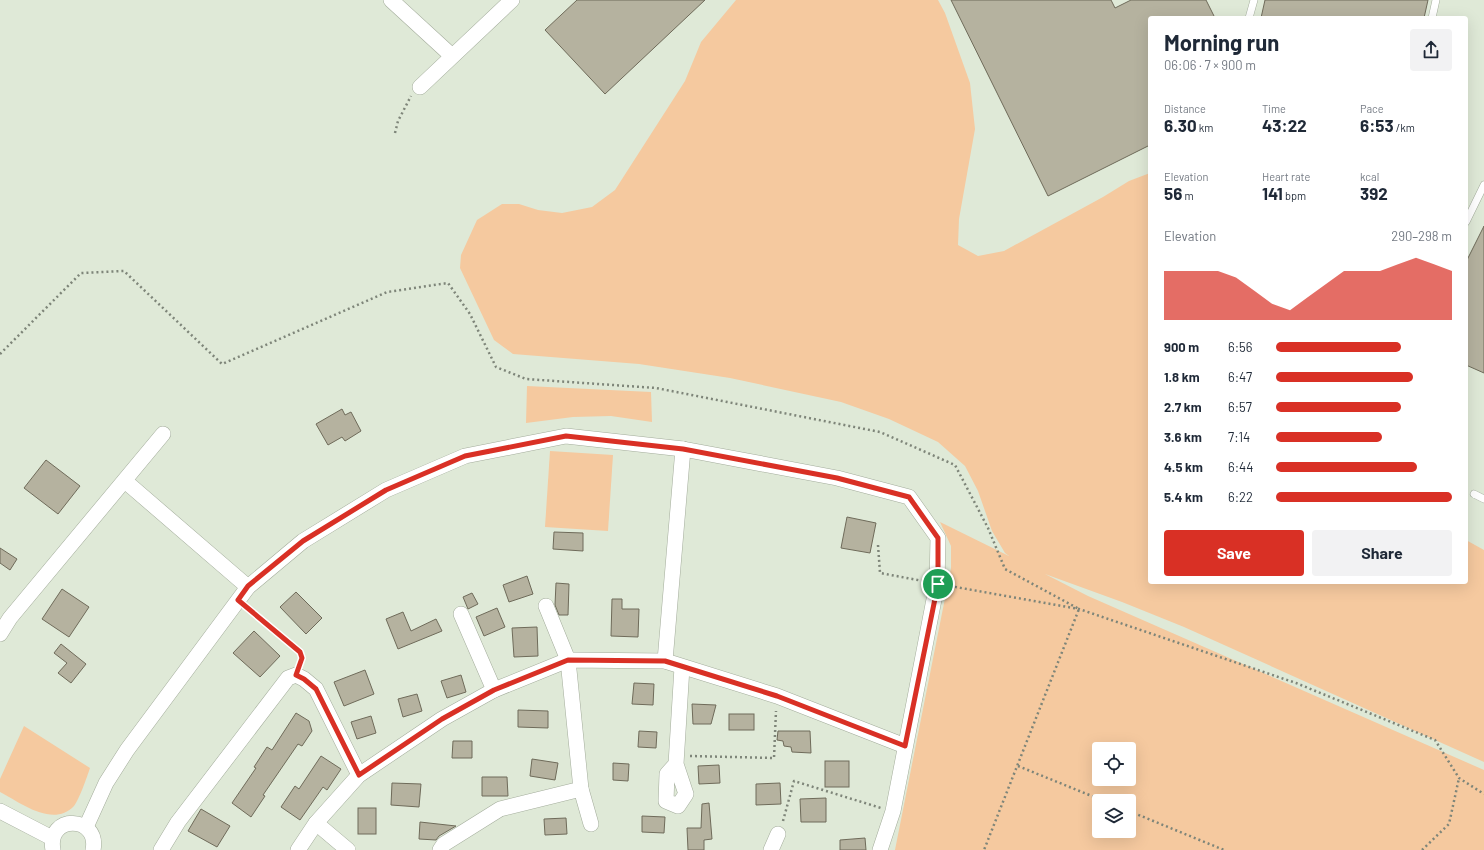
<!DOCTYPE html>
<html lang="en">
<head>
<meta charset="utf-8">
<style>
	:root { --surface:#fff; --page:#f2f2f3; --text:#1f2937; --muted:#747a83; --accent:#d93025 }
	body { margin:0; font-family:Barlow,sans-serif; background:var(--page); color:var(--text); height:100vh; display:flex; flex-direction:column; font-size:15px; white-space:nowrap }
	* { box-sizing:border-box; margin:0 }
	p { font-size:13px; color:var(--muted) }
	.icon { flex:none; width:22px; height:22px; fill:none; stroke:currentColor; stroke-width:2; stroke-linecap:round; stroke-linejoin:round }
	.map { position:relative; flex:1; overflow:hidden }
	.panel { position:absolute; left:1148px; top:16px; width:320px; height:568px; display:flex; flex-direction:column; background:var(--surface); border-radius:4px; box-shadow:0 4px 16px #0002 }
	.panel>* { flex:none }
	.tools { position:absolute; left:1092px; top:742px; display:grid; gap:8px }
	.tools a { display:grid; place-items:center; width:44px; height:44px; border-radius:4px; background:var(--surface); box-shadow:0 4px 16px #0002; font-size:20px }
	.pin { position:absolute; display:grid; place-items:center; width:34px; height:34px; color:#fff; margin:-17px; border:2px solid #fff; border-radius:50%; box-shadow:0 1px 4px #0007 }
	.round { display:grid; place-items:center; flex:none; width:42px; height:42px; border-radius:4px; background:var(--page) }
	.summary { display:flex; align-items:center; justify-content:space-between; height:68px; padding:0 16px }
	h1 { font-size:22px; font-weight:700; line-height:30px }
	.stats { display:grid; grid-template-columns:repeat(3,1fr); gap:6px; height:68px; padding:4px 16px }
	.stats div { display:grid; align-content:center }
	.stats b { font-size:17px; font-weight:700 }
	.stats small { font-size:11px; font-weight:400 }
	.stats p { font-size:11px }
	.chart { height:112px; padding:8px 16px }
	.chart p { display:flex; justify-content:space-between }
	.chart svg { width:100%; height:72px; margin-top:4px; fill:var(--accent); opacity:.7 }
	.button { display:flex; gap:8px; margin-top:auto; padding:8px 16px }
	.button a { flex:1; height:46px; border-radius:4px; background:var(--accent); color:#fff; font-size:16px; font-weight:700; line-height:46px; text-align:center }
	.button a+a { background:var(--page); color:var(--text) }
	ul { padding:0 16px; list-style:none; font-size:13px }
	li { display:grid; grid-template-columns:64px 48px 1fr; align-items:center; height:30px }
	li i { height:10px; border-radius:5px; background:var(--accent) }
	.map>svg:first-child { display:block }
	.green { fill:#f5c99f; fill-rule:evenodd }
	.building { fill:#b5b29f; stroke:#6f6b5a }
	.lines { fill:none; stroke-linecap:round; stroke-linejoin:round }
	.service-casing { stroke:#a3ac9b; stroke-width:8 }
	.minor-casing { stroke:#a3ac9b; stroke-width:16 }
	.path { stroke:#7e8579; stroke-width:2.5; stroke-dasharray:2 3; stroke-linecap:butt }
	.service { stroke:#fff; stroke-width:7 }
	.minor { stroke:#fff; stroke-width:15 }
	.route-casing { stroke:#fff; stroke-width:8 }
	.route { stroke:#d93025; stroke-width:5 }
</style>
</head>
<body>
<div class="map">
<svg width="1484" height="850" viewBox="0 0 1484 850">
	<rect width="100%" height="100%" fill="#dfe9d7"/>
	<g class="green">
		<path d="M736 0H938L945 13 970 83 975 129 959 219 958 245 978 256 1004 251 1103 197 1129 181 1150 173V582H1466V540L1484 550V762L1184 627 1122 602 1045 574 1088 596 1484 770V850H895L951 568V546L940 522 1009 556 1005 553 992 531 978 491 965 466 938 442 889 419 841 402 730 378 639 364 513 354 494 340 460 268 461 255 477 220 502 204H519L538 210 562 213 592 207 615 190 685 81 701 42ZM1099 749H1129V779H1099ZM1099 801H1129V831H1099Z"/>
		<path d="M527 386 651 392 652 422 611 416 573 417 526 423Z"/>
		<path d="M550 451 613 455 608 531 545 527Z"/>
		<path d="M24 726 90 768C87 777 79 800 74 806 53 828 21 803 0 792V779Z"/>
	</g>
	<g class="building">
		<path d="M577 0H705L605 94 545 30Z"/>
		<path d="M951 0H1111L1115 8 1131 0H1206L1215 18H1150V145L1048 196Z"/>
		<path d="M1265 0H1428L1424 18H1261Z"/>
		<path d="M1484 226V373L1466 365V262Z"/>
		<path d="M342 409 345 415 351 412 361 431 345 441 342 437 328 445 316 424Z"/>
		<path d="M46 460 80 486 58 514 24 488Z"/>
		<path d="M847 517 876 523 870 553 841 548Z"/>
		<path d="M554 532 583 533V551L553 549Z"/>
		<path d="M0 548 17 559 10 570 0 563Z"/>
		<path d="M527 576 533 594 509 602 503 585Z"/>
		<path d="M556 583 569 584 568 615H559L555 605Z"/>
		<path d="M62 589 89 607 69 637 42 619Z"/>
		<path d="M296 592 322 618 306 634 280 607Z"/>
		<path d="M472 593 478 604 468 609 463 597Z"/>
		<path d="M612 599H622V609H639L638 637 611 636Z"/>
		<path d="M497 608 505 627 484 636 476 617Z"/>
		<path d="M403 612 411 631 436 619 442 631 398 649 386 619Z"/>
		<path d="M537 627 538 656 514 657 512 628Z"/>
		<path d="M254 631 280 656 260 677 233 653Z"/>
		<path d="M61 644 86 664 71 683 58 673 67 663 54 653Z"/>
		<path d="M365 670 374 694 344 706 334 682Z"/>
		<path d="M461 675 466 692 447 698 441 681Z"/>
		<path d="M634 683 654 684 653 705 632 704Z"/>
		<path d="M417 694 422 711 403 717 398 699Z"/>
		<path d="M692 704 716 705 711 724H693Z"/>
		<path d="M518 710 548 711V728L518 727Z"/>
		<path d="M296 713 309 721 312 731 302 746 298 744 263 795 265 796 251 817 232 803 256 768 254 767 267 747 272 750Z"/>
		<rect x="729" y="714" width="25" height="16"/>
		<path d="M371 716 376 733 357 739 351 722Z"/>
		<path d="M639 731 657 732 656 748 638 747Z"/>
		<path d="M778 731H810L811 753 792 752 791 747 784 746 783 741 777 740Z"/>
		<path d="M453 741H472V758H452Z"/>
		<path d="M321 756 341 769 327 790 323 787 300 820 281 807 295 786 299 789Z"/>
		<path d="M532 759 558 763 555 780 530 776Z"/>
		<rect x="825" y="761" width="24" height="26"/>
		<path d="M613 763 629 764 628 781 613 780Z"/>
		<path d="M719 765 720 783 699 784 698 766Z"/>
		<path d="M482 777H507L508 796H482Z"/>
		<path d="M392 783 421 784 419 807 391 805Z"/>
		<path d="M780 783 781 804 756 805V784Z"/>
		<path d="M826 798V822H801L800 799Z"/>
		<path d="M709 803 712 839 704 840V850H688L687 828H701L702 804Z"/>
		<rect x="358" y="808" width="18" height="26"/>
		<path d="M201 809 230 826 217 847 188 831Z"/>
		<path d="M642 816 665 817 664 833 642 832Z"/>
		<path d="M566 818 567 834 545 835 544 819Z"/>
		<path d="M420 822 456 826 439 836 436 840 419 839Z"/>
		<path d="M865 838 866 850H840V840Z"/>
	</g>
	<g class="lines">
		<defs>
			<g id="service">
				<path d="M1249 18 1254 0"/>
				<path d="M1432 18 1436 0"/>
				<path d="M1466 222 1484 185"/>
				<path d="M1474 494 1484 499"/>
			</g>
			<g id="minor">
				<path d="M391 0 452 56"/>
				<path d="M420 87 512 0"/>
				<path d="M125 481 248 587"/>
				<path d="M461 614 494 690"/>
				<path d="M0 634 10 618 163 434"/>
				<path d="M665 661 683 449"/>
				<path d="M676 764 686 794 678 806 666 801 667 774 676 764 682 667"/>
				<path d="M581 789 591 824"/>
				<path d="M0 811 52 838"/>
				<path d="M316 823 348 850"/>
				<path d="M86 827 106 783 127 750 248 587 303 541 386 490 465 456 566 436 683 449 837 478 909 497 938 538 937 584 893 811 880 850"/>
				<path d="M53 850C46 814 100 815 93 850"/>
				<path d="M161 850 178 822 288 678 296 675 304 679 316 689 359 775"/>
				<path d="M298 850 316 823 359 775 442 719 494 690 568 660 665 661 777 696 905 746"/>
				<path d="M440 850 444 844 500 809 581 789 568 660 546 606"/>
				<path d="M771 850 778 834"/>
			</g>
		</defs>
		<use href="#service" class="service-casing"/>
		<use href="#minor" class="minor-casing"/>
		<g class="path">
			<path d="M395 133 398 121 411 96"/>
			<path d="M0 354 81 273 124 271 222 364 387 292 448 283 470 314 496 367 526 379 656 388 880 432 955 465 988 528 1005 569 1079 609 984 850"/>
			<path d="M878 545 880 573 923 581"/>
			<path d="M950 586 1079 609 1296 683 1435 740 1459 778 1484 794"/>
			<path d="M249 609 300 652 302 658 300 663"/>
			<path d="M690 756 774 758 776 711"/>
			<path d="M1018 766 1104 801"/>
			<path d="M1129 811 1224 850"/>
			<path d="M783 821 794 781 881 808"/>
			<path d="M1422 850 1449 824 1459 778"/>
		</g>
		<use href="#service" class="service"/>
		<use href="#minor" class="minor"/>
	</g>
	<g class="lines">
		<defs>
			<path id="route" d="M566 436 683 449 837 478 909 497 938 538V584L905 746 777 696 665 661 568 660 494 690 442 719 359 775 316 689 304 679 296 675 302 658 300 652 238 600 248 586 303 541 386 490 465 456Z"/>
		</defs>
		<use href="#route" class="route-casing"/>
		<use href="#route" class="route"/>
	</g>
</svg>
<div class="tools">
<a><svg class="icon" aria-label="locate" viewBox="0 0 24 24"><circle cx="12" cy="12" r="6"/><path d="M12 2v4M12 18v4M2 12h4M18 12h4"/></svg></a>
<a><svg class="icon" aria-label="layers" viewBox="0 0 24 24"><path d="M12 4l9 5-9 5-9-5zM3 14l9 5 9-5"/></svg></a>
</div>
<div class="pin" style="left:938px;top:584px;background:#1e9e55"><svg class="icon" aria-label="arrive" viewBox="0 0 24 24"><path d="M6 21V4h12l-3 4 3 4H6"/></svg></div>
<section class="panel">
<div class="summary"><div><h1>Morning run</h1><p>06:06 · 7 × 900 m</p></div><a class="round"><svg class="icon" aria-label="share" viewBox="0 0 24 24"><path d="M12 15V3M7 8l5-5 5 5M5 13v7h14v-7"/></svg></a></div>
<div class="stats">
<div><p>Distance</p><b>6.30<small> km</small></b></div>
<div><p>Time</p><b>43:22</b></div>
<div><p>Pace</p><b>6:53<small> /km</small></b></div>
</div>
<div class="stats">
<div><p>Elevation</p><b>56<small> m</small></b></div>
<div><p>Heart rate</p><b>141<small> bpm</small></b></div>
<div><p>kcal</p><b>392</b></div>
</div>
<div class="chart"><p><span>Elevation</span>290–298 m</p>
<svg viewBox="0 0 160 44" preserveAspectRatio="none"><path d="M0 44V14L10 14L20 14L30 14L40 18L50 26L60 34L70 38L80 30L90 22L100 14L110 14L120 14L130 10L140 6L150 10L160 14V44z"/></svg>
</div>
<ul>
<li><b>900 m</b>6:56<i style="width:71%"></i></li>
<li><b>1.8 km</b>6:47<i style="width:78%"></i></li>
<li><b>2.7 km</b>6:57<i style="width:71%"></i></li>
<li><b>3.6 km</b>7:14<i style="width:60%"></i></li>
<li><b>4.5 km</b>6:44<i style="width:80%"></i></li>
<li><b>5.4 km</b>6:22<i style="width:100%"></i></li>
</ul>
<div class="button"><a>Save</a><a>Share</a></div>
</section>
</div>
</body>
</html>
